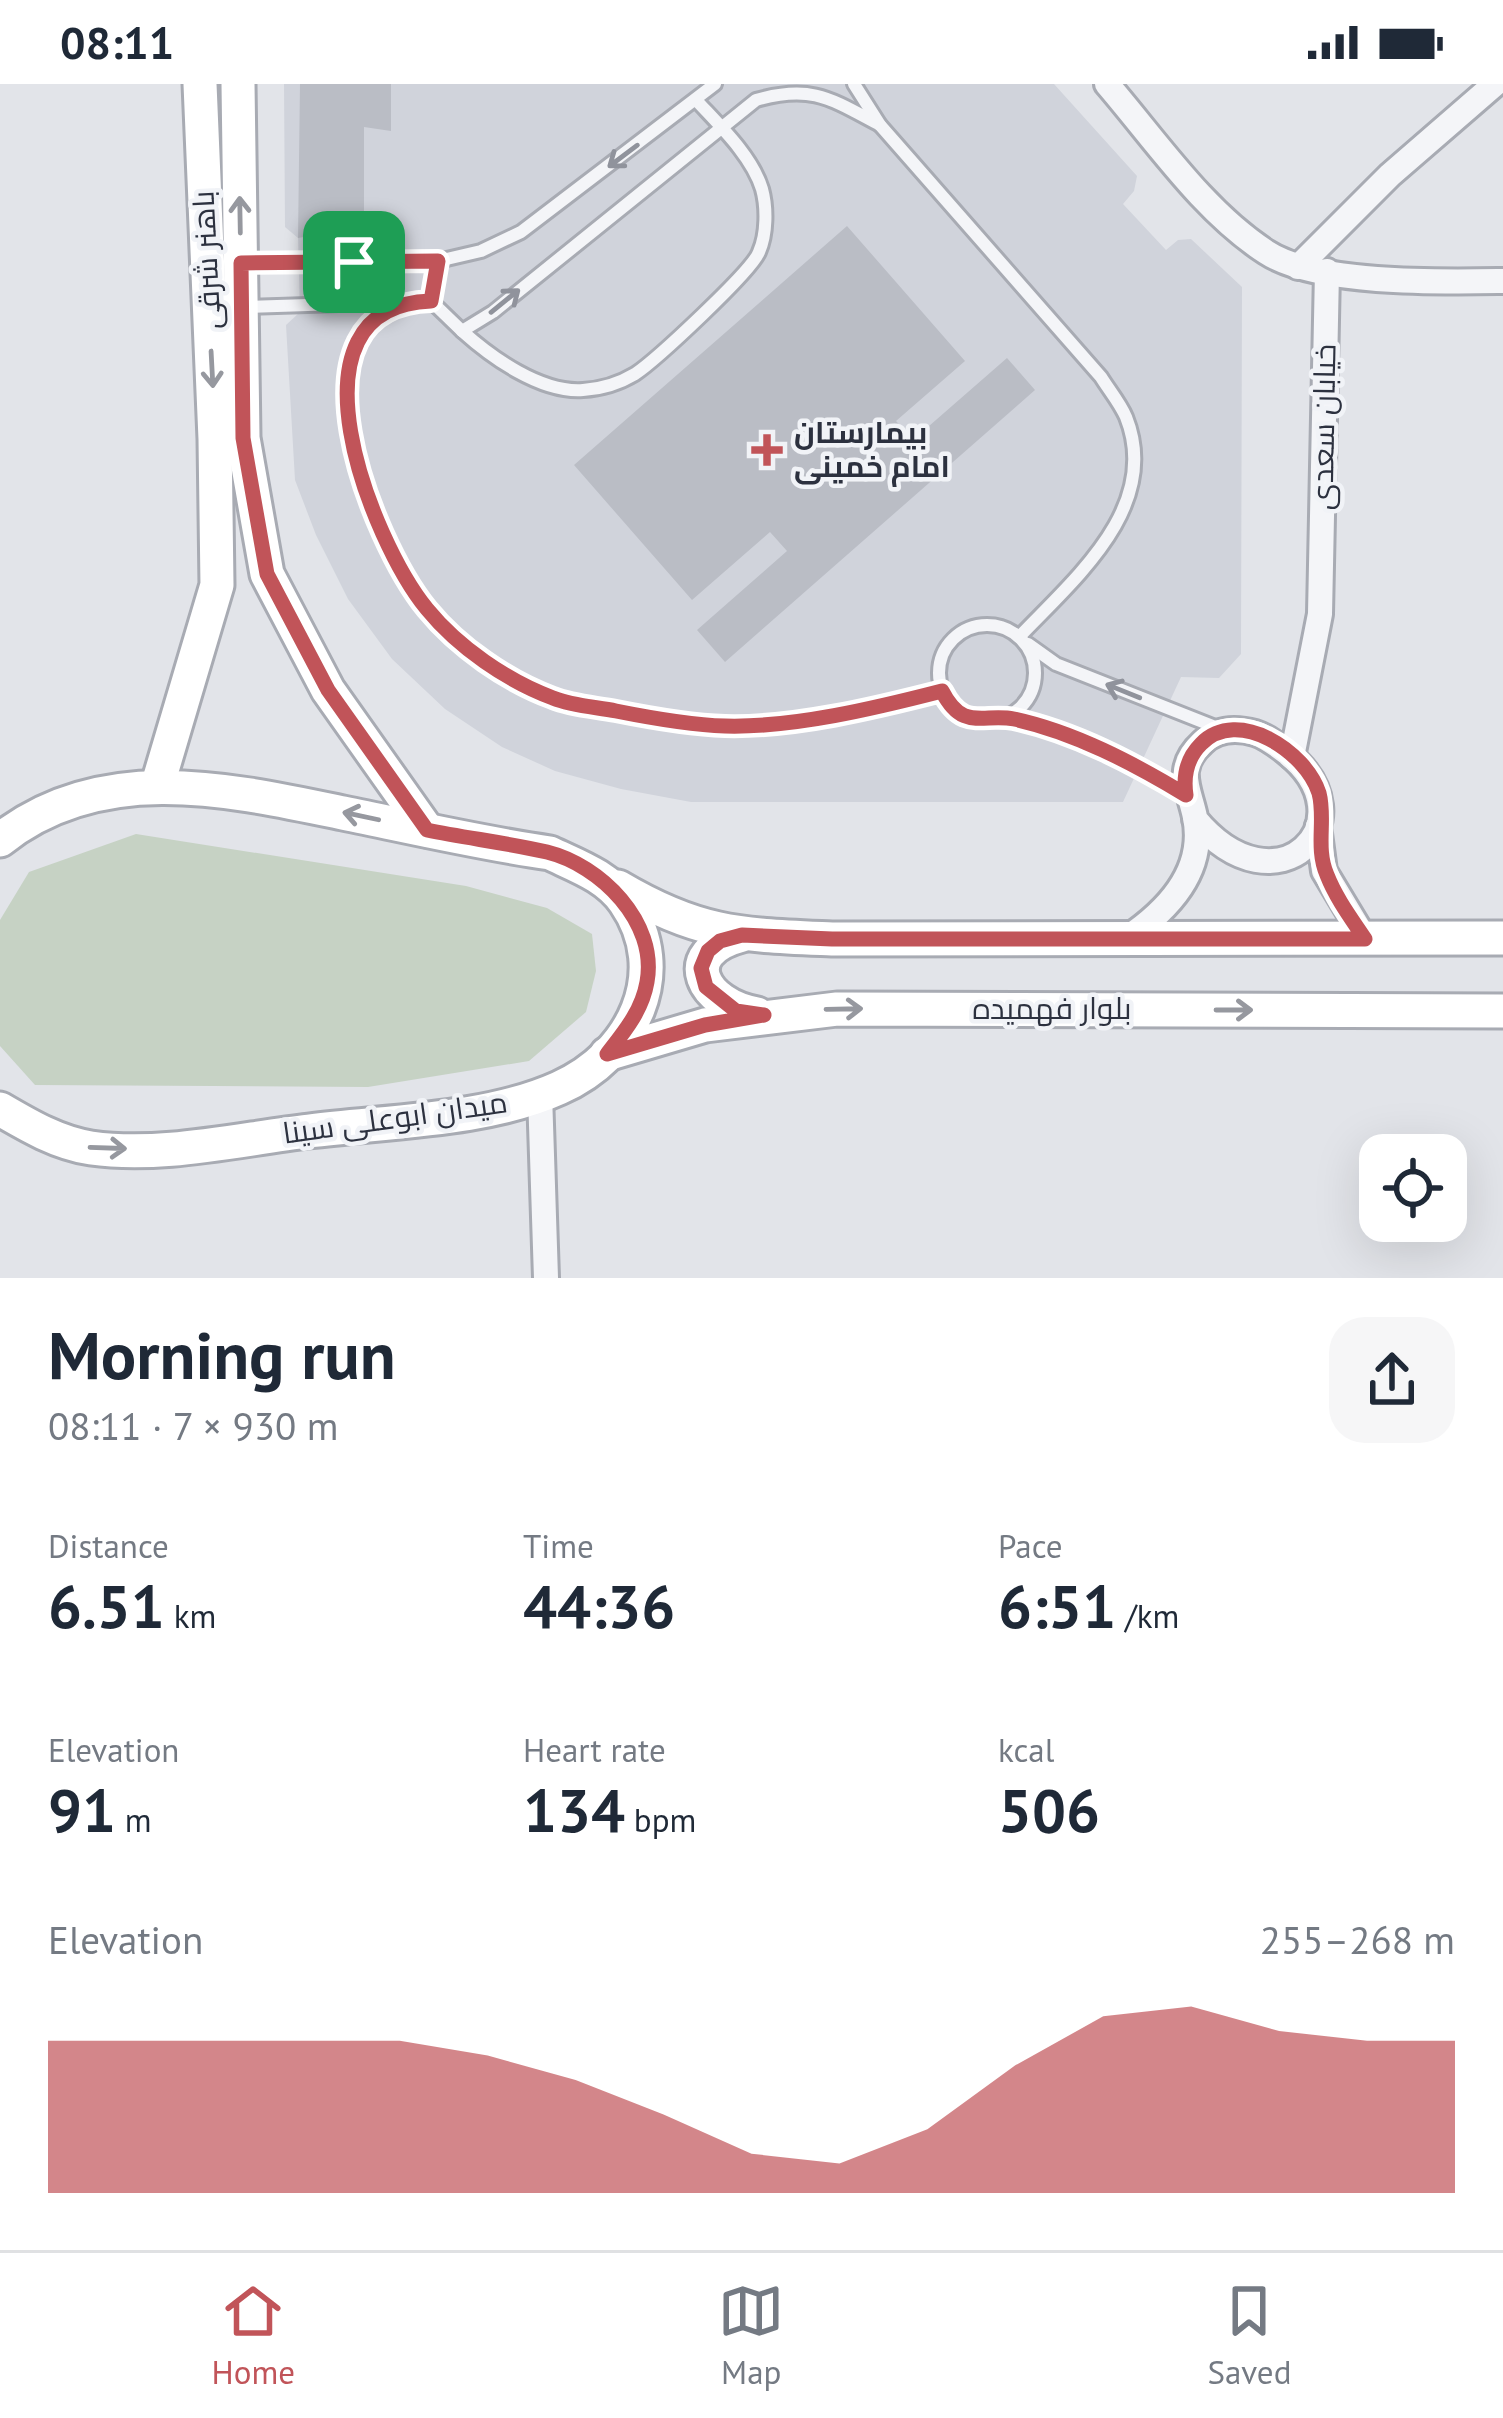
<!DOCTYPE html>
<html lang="en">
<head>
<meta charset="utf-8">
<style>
	:root { --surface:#fff; --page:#f6f6f7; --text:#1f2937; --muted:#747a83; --line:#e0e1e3; --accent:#c15459 }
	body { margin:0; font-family:"PT Sans",Cairo,sans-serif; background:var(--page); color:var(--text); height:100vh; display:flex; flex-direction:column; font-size:45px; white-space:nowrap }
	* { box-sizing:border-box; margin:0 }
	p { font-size:39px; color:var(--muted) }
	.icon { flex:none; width:66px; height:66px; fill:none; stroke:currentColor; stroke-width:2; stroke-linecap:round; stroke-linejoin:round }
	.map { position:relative; height:1194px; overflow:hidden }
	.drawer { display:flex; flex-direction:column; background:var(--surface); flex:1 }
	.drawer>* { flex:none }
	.tools { position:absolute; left:1359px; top:1050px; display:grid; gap:24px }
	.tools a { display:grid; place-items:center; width:108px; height:108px; border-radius:24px; background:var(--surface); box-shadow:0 12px 48px #0002; font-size:60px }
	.pin { position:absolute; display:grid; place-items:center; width:102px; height:102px; color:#fff; margin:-51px; border-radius:24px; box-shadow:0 6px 18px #0006 }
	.round { display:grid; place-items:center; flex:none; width:126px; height:126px; border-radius:36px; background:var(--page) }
	.summary { display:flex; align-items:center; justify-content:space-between; height:204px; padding:0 48px }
	h1 { font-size:66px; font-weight:700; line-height:90px }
	.metrics { display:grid; grid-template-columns:repeat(3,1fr); gap:18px; height:204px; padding:12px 48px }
	.metrics div { display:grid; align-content:center }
	.metrics b { font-size:60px; font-weight:700 }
	.metrics small { font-size:33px; font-weight:400 }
	.metrics p { font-size:33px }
	.chart { height:336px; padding:24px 48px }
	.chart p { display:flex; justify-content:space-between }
	.chart svg { width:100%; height:216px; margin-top:12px; fill:var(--accent); opacity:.7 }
	.status { display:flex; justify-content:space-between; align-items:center; height:84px; padding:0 60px; background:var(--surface); direction:ltr }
	.status svg { height:33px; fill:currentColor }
	.tabs { display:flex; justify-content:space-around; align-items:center; height:168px; border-top:3px solid var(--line); background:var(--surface); font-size:33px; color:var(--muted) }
	.tabs a { display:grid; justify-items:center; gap:6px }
	.tabs .selected { color:var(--accent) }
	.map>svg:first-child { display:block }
	.built { fill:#d0d3db }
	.green { fill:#c6d2c4 }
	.building { fill:#babdc5 }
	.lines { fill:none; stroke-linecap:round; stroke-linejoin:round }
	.lane-casing { stroke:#a8abb3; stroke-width:18 }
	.street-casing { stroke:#a8abb3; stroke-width:30 }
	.secondary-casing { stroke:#a8abb3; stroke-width:39 }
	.lane { stroke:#f4f5f8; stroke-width:12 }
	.street { stroke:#f4f5f8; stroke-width:24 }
	.secondary { stroke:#fff; stroke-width:33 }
	.oneway { stroke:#90939c }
	.oneway2 { stroke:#96989f }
	.route-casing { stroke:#fff; stroke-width:24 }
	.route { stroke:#c15459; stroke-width:15 }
	.poi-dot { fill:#c15459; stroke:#f1f3f7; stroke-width:4.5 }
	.labels { text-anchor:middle; stroke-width:9; stroke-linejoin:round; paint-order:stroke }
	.street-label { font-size:30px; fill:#2c313f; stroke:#f1f3f7 }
	.poi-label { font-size:30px; font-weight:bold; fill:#2c313f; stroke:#f1f3f7; text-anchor:start }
</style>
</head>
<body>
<div class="status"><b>08:11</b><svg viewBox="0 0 49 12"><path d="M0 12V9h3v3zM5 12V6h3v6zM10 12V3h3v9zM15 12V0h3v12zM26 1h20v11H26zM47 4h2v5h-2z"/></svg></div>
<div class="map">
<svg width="1503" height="1194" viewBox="0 0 1503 1194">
	<rect width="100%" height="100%" fill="#e2e4e9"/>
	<path class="built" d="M284 0H1054L1137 92 1134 107 1123 120 1166 166 1178 156 1191 155 1242 203 1241 570 1219 594 1181 593 1123 718H691L621 705 555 687 502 663 445 625 392 575 348 515 316 451 295 396 286 241 300 228 298 154 285 143Z"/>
	<path class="green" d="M136 750 466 802 547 824 592 850 596 887 586 928 529 977 368 1003 35 1001 0 962V836L29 788Z"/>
	<g class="building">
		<path d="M300 0H391V47L364 43V142L298 154Z"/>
		<path d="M847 142 965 277 896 337 913 356 1007 274 1035 306 725 578 697 546 787 467 770 448 692 516 574 381Z"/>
	</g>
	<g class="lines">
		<defs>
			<g id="lane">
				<path d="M854 0 880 41 1101 293C1109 306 1120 319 1126 333 1162 423 1074 495 1019 553"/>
				<path d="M241 179 438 177"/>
				<path d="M431 217 438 177 481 167 521 148 715 0"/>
				<path d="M402 218C385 230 366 242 356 262 345 283 348 311 350 334 358 454 439 572 554 614 571 621 590 622 608 626 645 633 687 641 726 642 797 643 874 625 942 606"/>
				<path d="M243 223 431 217 462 247 493 228 756 16C812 0 831 15 880 41"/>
				<path d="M462 247C492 274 541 309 583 306 601 305 620 299 635 290 656 276 752 187 759 168 767 150 767 123 762 105 752 72 719 41 696 16"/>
				<circle cx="987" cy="589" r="48"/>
				<path d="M1028 560 1056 580 1223 646"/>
				<path d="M1006 634C1070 650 1129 677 1186 711"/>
			</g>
			<g id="street">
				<path d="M1107 0C1156 57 1203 127 1266 168 1316 201 1442 198 1503 197"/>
				<path d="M1298 183 1390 91 1495 0"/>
				<path d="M1292 673 1320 530 1327 187"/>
				<path d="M1318 742 1324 787 1365 855"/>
				<path d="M1127 854C1167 827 1206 787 1195 733 1189 704 1174 684 1203 658 1218 644 1237 644 1255 649 1267 653 1276 660 1286 668 1373 736 1277 834 1195 735"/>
				<path d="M540 1010 546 1194"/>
			</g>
			<g id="secondary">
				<path d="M238 0 243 354 267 490 328 606 427 746"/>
				<path d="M157 703 217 501 215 355 200 0"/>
				<path d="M0 756C100 676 228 705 343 729 412 743 480 759 550 769 577 782 607 792 625 818 674 889 632 972 559 1004 486 1037 388 1037 309 1047 239 1055 162 1074 91 1064 58 1059 29 1042 0 1025"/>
				<path d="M618 803C699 851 741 851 832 855L1503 854"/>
				<path d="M742 851C674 869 703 921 757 930"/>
				<path d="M607 970 705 941 837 925 1503 927"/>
			</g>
		</defs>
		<use href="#lane" class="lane-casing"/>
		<use href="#street" class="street-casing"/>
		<use href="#secondary" class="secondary-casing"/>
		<use href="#lane" class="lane"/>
		<use href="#street" class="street"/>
		<use href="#secondary" class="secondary"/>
	</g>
	<defs><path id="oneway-shaft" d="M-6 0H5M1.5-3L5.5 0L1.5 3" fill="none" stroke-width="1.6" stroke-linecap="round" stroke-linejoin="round" transform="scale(3)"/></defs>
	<g class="oneway">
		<use href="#oneway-shaft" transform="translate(623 72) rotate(143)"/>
		<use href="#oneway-shaft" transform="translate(505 217) rotate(-39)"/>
		<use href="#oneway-shaft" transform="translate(1123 607) rotate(-158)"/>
	</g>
	<g class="oneway2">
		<use href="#oneway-shaft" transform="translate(240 131) rotate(-91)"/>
		<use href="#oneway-shaft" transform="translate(212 285) rotate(87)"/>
		<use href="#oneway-shaft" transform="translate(361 732) rotate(-168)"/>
		<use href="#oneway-shaft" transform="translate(844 925) rotate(-1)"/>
		<use href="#oneway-shaft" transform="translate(1234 926)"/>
		<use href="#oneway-shaft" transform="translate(108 1064) rotate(2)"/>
	</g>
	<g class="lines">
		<defs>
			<path id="route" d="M438 177 431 217C277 222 372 458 427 525 458 563 507 597 553 614 573 622 596 623 616 627 651 634 690 641 725 642 793 644 876 624 942 607 963 648 983 629 1014 635 1074 648 1133 679 1186 711 1183 691 1187 674 1201 660 1238 622 1306 668 1319 709 1326 735 1315 764 1327 791 1336 814 1351 834 1365 855H832L742 851 720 857 708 867 701 884 706 903 736 927 764 931 705 941 607 970C624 948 642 927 647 898 658 838 600 781 547 768 507 759 466 754 427 746L328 606 267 490 243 354 241 179Z"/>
		</defs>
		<use href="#route" class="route-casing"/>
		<use href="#route" class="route"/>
	</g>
	<path class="poi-dot" d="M761 348h12v12h12v12h-12v12h-12v-12h-12v-12h12z"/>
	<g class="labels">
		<g class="street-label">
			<text transform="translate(207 176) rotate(-93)" y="10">باهنر شرقی</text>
			<text transform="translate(1324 343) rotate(-89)" y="10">خیابان سعدی</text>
			<text x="1052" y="935">بلوار فهمیده</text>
			<text transform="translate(395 1034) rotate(-8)" y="10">میدان ابوعلی سینا</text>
		</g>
		<g class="poi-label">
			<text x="794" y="359">بیمارستان<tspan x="794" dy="34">امام خمینی</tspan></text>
		</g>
	</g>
</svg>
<div class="tools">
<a><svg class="icon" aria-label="locate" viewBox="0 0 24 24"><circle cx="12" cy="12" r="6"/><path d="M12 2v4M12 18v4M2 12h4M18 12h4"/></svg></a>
</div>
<div class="pin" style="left:354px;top:178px;background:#1e9e55"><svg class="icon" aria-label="arrive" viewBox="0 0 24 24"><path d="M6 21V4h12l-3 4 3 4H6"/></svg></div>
</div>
<section class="drawer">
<div class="summary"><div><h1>Morning run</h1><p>08:11 · 7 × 930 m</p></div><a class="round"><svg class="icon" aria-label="share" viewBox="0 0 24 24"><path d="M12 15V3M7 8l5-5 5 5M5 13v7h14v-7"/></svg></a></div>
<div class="metrics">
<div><p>Distance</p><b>6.51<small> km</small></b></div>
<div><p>Time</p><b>44:36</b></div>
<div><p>Pace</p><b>6:51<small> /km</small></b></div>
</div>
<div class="metrics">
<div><p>Elevation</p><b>91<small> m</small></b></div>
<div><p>Heart rate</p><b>134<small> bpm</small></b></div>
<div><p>kcal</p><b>506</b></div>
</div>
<div class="chart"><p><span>Elevation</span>255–268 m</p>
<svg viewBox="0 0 160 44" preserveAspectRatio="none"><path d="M0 44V13L10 13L20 13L30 13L40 13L50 16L60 21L70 28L80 36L90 38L100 31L110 18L120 8L130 6L140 11L150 13L160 13V44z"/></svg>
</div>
</section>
<nav class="tabs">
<a class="selected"><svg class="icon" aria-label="home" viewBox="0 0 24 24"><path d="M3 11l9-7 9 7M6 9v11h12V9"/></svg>Home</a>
<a><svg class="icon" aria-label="map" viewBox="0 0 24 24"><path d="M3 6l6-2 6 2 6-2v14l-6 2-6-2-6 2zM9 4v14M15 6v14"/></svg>Map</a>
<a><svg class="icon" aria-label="saved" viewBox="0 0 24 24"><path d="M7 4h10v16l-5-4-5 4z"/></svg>Saved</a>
</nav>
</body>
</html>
